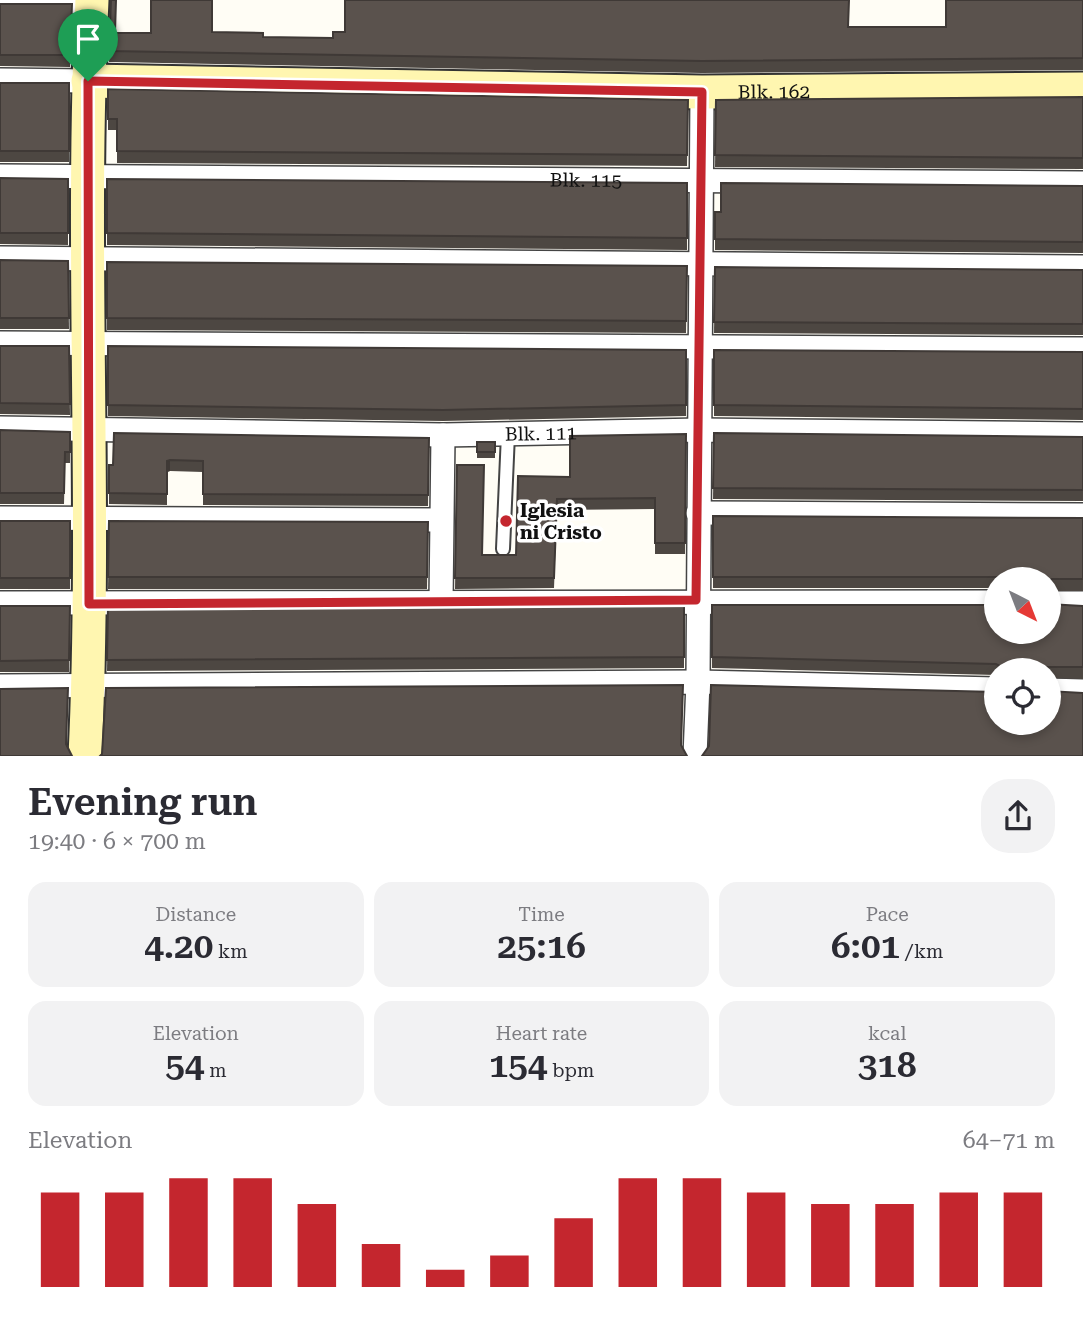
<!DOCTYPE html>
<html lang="en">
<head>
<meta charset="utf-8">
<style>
	:root { --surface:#fff; --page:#f2f2f3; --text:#2b2b33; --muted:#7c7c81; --accent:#c4262e }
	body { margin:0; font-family:"Roboto Serif",serif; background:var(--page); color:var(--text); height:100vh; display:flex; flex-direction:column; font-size:26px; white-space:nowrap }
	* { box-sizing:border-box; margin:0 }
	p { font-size:23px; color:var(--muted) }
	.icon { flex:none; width:38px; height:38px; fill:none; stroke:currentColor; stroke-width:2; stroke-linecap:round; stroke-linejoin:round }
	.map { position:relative; height:756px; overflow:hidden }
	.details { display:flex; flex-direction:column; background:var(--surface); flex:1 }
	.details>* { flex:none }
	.needle { width:46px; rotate:138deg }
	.tools { position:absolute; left:984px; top:567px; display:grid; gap:14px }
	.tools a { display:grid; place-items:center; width:77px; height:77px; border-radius:50%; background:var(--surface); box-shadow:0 4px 10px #0003; font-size:35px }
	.pin { position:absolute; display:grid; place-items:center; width:60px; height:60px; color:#fff; margin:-72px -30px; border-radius:50% 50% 50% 0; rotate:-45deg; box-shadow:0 0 7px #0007 }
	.pin .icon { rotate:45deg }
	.round { display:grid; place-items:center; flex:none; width:74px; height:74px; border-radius:28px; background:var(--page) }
	.head { display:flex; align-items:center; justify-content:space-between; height:119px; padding:0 28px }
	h1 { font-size:38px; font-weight:600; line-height:52px }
	.stats { display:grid; grid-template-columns:repeat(3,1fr); gap:10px; height:119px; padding:7px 28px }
	.stats div { display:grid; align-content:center; border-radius:18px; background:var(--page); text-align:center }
	.stats b { font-size:35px; font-weight:600 }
	.stats small { font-size:19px; font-weight:400 }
	.stats p { font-size:19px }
	.chart { height:196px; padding:14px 28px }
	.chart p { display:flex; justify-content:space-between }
	.chart svg { width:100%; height:126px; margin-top:7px; stroke:var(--accent); stroke-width:6 }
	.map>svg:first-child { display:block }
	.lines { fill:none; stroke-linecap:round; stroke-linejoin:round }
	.lane-casing { stroke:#444; stroke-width:16 }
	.street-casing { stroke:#444; stroke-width:26 }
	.secondary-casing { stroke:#333; stroke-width:37 }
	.lane { stroke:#fff; stroke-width:12 }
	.street { stroke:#fff; stroke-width:23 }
	.secondary { stroke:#fff6b0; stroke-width:33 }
	.wall { fill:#4d4742 }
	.shaded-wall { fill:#3f3936 }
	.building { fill:#5a524d; stroke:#3f3936; stroke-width:2 }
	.route-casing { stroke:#fff; stroke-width:14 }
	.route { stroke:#c4262e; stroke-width:9 }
	.poi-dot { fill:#c4262e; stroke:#fff; stroke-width:2.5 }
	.labels { text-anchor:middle; stroke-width:7; stroke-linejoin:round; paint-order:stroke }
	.street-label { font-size:19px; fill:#111; stroke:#fff }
	.poi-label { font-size:19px; font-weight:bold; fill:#111; stroke:#fff; text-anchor:start }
</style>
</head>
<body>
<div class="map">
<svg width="1083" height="756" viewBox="0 0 1083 756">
	<rect width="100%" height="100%" fill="#fffdf5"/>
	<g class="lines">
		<defs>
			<path id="lane" d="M503 549 508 434"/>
			<g id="street">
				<path d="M0 1 92 2"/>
				<path d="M0 80 88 81"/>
				<path id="s1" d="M0 176 1083 183"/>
				<path d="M0 258 1083 267"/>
				<path d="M0 343 1083 349"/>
				<path id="s2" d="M0 428 443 435 700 430 1083 434"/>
				<path d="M698 513 1083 515"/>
				<path d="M0 518 441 520"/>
				<path d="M441 602 443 435"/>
				<path d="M0 603 996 602"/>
				<path d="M1048 603H1083"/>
				<path d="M0 686 698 682 996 689"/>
				<path d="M1048 690 1083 691"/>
				<path d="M695 756 698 682 702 92"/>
			</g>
			<g id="secondary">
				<path id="s3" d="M88 81 702 92 1083 89"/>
				<path d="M85 756C97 504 80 252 92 0"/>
			</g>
		</defs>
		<use href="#lane" class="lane-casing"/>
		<use href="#street" class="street-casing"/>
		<use href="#secondary" class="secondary-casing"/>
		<use href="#lane" class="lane"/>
		<use href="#street" class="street"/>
		<use href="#secondary" class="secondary"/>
	</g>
	<g class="wall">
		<path d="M111 0 115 33 212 32 263 37 333 38 345 32 946 27 1083 0V70L702 73 109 62Z"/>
		<path d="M0 4H72L70 67 0 66Z"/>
		<rect x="0" y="83" width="69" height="79"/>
		<path d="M108 89 688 100 687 166 117 163V130H108Z"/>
		<path d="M1083 97V169L715 167 716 100Z"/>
		<path d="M0 178 68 179V245L0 244Z"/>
		<path d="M107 179 687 183V250L107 245Z"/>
		<path d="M1083 186V253L715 250V212Z"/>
		<path d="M0 260 68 261 69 329H0Z"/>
		<path d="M107 262 687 266 686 333 107 330Z"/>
		<path d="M715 267 1083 270V335L714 333Z"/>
		<path d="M0 346H69L70 415 0 414Z"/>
		<path d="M108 346 686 350V416L443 421 108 416Z"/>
		<path d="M714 350 1083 352V420L714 416Z"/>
		<path d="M0 430 70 432V463H65L64 504H0Z"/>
		<path d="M714 433 1083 437V501L713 499Z"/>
		<path d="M686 434 685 554H655V509L557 510 554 588 455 589 457 465 482 555H516L570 477Z"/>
		<path d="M429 438 428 506 203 505V472L170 471 167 472V505L109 504V465Z"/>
		<rect x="477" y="442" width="18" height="16"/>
		<path d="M713 516 1083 518V591H1048V579H996V588H713Z"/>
		<rect x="0" y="521" width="70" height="68"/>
		<path d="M109 521 428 522 427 589H108Z"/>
		<path d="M684 605V668L107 671 108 606Z"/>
		<path d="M712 605 1083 606V679L1048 678V670H996V675L712 668Z"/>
		<path d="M0 606H70L69 672H0Z"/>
	</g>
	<path class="shaded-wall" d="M170 460V471L167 472V505V461Z"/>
	<g class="building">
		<path d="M111 0H116L115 33H151V0H212V32L263 33V37L333 38V32H345V0H849L848 27H946V0H1083V58L702 61 109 51Z"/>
		<path d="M0 4H72L70 55H0Z"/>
		<rect x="0" y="83" width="69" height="68"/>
		<path d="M108 89 688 100 687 155 117 151V119H108Z"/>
		<path d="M1083 97V158L715 155 716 100Z"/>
		<path d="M0 178 68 179V233H0Z"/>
		<path d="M107 179 687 183V238L107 233Z"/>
		<path d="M721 183 1083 186V242L715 239V212H721Z"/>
		<path d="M0 260 68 261 69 318H0Z"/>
		<path d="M107 262 687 266 686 321 107 318Z"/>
		<path d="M715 267 1083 270V324L714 322Z"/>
		<path d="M0 346H69L70 404 0 403Z"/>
		<path d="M108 346 686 350V405L443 410 108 405Z"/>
		<path d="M714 350 1083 352V409L714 405Z"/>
		<path d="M0 430 70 432V452H65L64 493H0Z"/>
		<path d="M114 433 429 438 428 495 203 494V461L170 460 167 461V494L109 493V465H113Z"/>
		<path d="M714 433 1083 437V490L713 488Z"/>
		<path d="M686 434 685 543H655V498L557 499 554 578H455L457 465H484L482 555H516L518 476 570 477V436Z"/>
		<rect x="477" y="442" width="18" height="10"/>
		<path d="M713 516 1083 518V579H1001L996 577H713Z"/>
		<rect x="0" y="521" width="70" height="57"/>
		<path d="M109 521 428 522 427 577H108Z"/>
		<path d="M1048 604 1083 606V667H1041L1039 670H1008L996 664 712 657V605H996V632H1048Z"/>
		<path d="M684 605V657L107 660 108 606Z"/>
		<path d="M0 606H70L69 660 0 661Z"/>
		<path d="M683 685 681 745 687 756H100L102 754 106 688Z"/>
		<path d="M711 685 996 692V723H1048V691L1083 693V756H702L709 746Z"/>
		<path d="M68 688 66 744 72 756H0V689Z"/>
	</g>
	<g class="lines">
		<defs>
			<path id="route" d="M88 81 702 92 696 600 89 604Z"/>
		</defs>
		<use href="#route" class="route-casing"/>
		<use href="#route" class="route"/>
	</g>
	<circle class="poi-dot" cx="506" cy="521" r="7"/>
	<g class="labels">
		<g class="street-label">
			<text dy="7" stroke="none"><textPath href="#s3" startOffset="686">Blk. 162</textPath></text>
			<text dy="7" stroke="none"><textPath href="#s1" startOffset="586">Blk. 115</textPath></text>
			<text dy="7" stroke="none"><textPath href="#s2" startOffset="541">Blk. 111</textPath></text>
		</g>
		<g class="poi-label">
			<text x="520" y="517">Iglesia<tspan x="520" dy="22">ni Cristo</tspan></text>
		</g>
	</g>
</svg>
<div class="tools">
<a><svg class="needle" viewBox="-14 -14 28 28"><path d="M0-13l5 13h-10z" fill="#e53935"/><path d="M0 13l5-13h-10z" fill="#7c7c81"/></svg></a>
<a><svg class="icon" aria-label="locate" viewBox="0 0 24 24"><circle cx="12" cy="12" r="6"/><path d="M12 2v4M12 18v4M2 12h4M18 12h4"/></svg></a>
</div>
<div class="pin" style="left:88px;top:81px;background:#1e9e55"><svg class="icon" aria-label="arrive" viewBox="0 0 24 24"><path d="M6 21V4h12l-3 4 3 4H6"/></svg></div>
</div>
<section class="details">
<div class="head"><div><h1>Evening run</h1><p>19:40 · 6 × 700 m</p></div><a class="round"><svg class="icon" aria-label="share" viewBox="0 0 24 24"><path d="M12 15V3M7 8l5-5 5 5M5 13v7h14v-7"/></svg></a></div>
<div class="stats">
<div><p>Distance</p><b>4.20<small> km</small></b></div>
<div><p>Time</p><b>25:16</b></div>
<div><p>Pace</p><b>6:01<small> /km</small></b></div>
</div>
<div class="stats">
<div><p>Elevation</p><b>54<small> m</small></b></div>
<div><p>Heart rate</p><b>154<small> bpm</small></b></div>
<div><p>kcal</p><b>318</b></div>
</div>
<div class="chart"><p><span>Elevation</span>64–71 m</p>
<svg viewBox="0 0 160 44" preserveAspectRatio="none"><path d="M5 44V11M15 44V11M25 44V6M35 44V6M45 44V15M55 44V29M65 44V38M75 44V33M85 44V20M95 44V6M105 44V6M115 44V11M125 44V15M135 44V15M145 44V11M155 44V11"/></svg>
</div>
</section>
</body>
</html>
